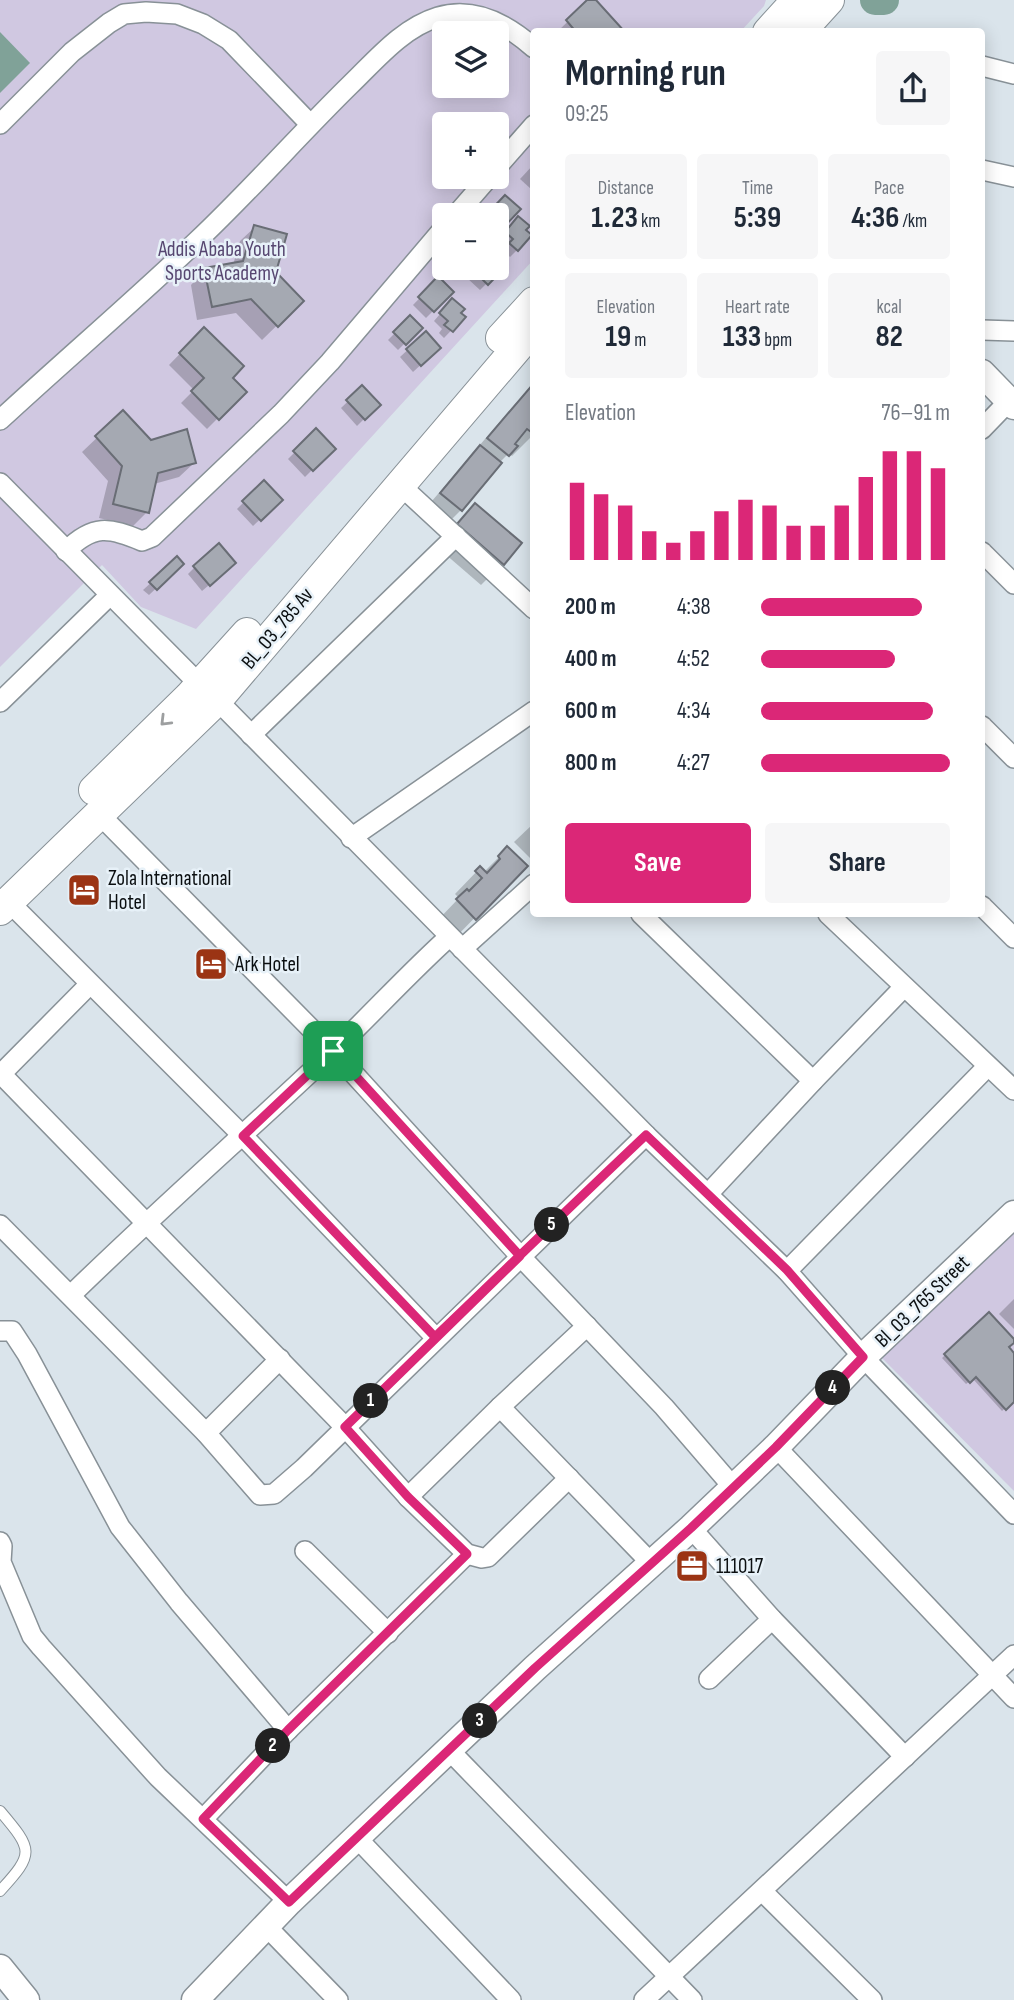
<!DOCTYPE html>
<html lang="en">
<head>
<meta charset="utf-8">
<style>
	:root { --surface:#fff; --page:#f6f6f7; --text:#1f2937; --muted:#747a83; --accent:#db2777 }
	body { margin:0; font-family:"Sofia Sans Condensed",sans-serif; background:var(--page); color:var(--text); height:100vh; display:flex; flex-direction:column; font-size:26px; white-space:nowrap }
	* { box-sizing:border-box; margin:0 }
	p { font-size:23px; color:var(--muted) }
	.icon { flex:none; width:38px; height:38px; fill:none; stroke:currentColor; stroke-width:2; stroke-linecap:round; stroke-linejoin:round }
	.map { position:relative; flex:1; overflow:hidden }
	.sheet { position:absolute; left:530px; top:28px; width:455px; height:889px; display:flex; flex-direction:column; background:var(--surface); border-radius:7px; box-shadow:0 4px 18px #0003 }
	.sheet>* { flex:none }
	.controls { position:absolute; left:432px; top:21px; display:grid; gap:14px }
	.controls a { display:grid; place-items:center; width:77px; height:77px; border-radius:7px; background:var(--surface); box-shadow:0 4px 18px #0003; font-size:35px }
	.pin { position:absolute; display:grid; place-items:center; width:60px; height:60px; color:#fff; margin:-30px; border-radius:14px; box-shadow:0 4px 10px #0006 }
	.km { position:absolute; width:35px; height:35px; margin:-18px; border-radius:50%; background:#222; color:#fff; font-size:19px; line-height:35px; text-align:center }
	.round { display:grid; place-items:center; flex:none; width:74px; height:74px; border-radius:7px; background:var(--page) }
	.summary { display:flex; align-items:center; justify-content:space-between; height:119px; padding:0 35px }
	h1 { font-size:38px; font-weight:700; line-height:52px }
	.metrics { display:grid; grid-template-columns:repeat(3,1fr); gap:10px; height:119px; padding:7px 35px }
	.metrics div { display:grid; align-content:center; border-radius:7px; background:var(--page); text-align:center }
	.metrics b { font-size:30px; font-weight:700 }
	.metrics small { font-size:19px; font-weight:400 }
	.metrics p { font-size:19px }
	.chart { height:196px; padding:14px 35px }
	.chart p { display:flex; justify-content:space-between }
	.chart svg { width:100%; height:126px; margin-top:7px; stroke:var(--accent); stroke-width:6 }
	.button { display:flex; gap:14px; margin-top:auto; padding:14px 35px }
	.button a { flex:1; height:80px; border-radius:7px; background:var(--accent); color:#fff; font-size:28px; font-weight:700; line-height:80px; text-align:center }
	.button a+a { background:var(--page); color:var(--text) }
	ul { padding:0 35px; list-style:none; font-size:23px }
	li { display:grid; grid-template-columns:112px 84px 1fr; align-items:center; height:52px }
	li i { height:18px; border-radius:9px; background:var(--accent) }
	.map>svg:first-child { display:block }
	.green { fill:#d0c8e1; fill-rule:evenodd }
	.water { fill:#80a298 }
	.shadow { fill:#0003 }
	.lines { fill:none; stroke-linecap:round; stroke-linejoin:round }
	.river { stroke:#80a298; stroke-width:30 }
	.building { fill:#a5a9b2; stroke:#696d75; stroke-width:2 }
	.lane-casing { stroke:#889197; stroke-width:12 }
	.street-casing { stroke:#889197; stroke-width:22 }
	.secondary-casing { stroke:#889197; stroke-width:29 }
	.primary-casing { stroke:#889197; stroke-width:32 }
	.lane { stroke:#fff; stroke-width:10 }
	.street { stroke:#fff; stroke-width:19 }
	.secondary { stroke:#fff; stroke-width:26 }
	.primary { stroke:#fff; stroke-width:30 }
	.oneway { stroke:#9d9fa0 }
	.route-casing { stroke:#fff; stroke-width:14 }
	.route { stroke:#db2777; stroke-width:9 }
	.labels { text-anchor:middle; stroke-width:5; stroke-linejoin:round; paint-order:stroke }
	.park-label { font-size:21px; fill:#574771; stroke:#e7f1f8 }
	.street-label { font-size:21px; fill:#0b0f11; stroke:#e7f1f8 }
	.poi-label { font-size:21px; fill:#0b0f11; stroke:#e7f1f8; text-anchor:start }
</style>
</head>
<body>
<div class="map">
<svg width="1014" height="2000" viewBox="0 0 1014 2000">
	<rect width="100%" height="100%" fill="#dae4eb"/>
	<g class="green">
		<path d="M0 0H766L764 6 741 31 534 32V259L196 629 141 607 102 565 0 667ZM444 33H497V86H444ZM444 124H497V177H444ZM444 215H497V268H444Z"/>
		<path d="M1014 1233V1491L882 1358Z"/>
	</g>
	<path class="water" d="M0 32 30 63 0 93Z"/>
	<g class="shadow">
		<path d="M590 0H593L623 32H557Z"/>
		<path d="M534 164V186L531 189 520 179Z"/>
		<path d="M512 225 517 250 510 257 504 251 508 247 499 240Z"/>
		<path d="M255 227 274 272 302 301 262 340 236 313 197 320 191 285 205 270 233 265 240 241Z"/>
		<path d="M497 257 505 265 480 290 467 278 477 268H497Z"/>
		<path d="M438 279 452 292 426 318 413 305Z"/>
		<path d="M446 307 464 317 444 338 439 333 442 329 434 321Z"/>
		<path d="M410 318 420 328 398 350 388 340Z"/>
		<path d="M204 329 230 379 244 392 207 429 181 403 194 390 169 365Z"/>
		<path d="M426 333 439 348 413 372 400 357Z"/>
		<path d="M534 386V434L512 456 509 453 500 462 461 510 439 532 420 515 514 405Z"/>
		<path d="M362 388 378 405 357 426 341 408Z"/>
		<path d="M123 413 150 442 194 463 179 477 154 484 147 512 133 526 99 518 108 481 82 452Z"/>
		<path d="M316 431 333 449 305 477 288 459Z"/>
		<path d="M264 482 281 500 253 526 237 509Z"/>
		<path d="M475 505 503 563 481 585 437 547Z"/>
		<path d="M177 559 182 564 149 595 143 590Z"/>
		<path d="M194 568 227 570 202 591 188 574Z"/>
		<path d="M534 823V858L532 860 514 842Z"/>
		<path d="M507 849 525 866 453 940 436 922 459 898 455 894 480 868 484 872Z"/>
		<path d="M1014 1299V1329L999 1314Z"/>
		<path d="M989 1314 1007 1347 1014 1355V1400L1002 1411 973 1379 966 1384 942 1358Z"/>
	</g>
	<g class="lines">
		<path class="river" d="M875 0H884"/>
	</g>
	<g class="building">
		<path d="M587 0H596L625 32H576L566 20Z"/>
		<path d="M505 195 521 209 501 230 497 226V215H486Z"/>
		<path d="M518 216 530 226 526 230 532 235 518 251 509 243 513 239 505 232Z"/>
		<path d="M254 225 287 234 276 272 304 301 278 327 251 299 212 307 204 268 243 261Z"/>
		<path d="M497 255 507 265 488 285 473 270 475 268H497Z"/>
		<path d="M438 276 454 292 434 312 418 297Z"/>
		<path d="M452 298 465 309 461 313 466 317 453 332 444 325 448 321 439 313Z"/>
		<path d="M410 315 423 328 406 345 393 332Z"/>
		<path d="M204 327 244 366 233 378 247 392 219 420 191 391 204 378 179 353Z"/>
		<path d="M426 331 441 348 421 366 406 349Z"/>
		<path d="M534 383V434L527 429 515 444 518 446 509 456 487 438Z"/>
		<path d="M362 385 381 405 365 420 346 400Z"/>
		<path d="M123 410 151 440 187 429 196 463 158 473 149 513 113 504 122 466 95 436Z"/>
		<path d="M316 428 336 449 313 471 293 451Z"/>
		<path d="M480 445 502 463 462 511 440 493Z"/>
		<path d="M264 480 283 500 261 521 242 501Z"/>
		<path d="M475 503 522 543 504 565 457 524Z"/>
		<path d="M219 543 236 563 210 586 193 566Z"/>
		<path d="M177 556 184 564 157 590 149 582Z"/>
		<path d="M507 846 528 866 476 920 456 899 467 889 469 891 482 878 475 871 480 866 487 873 500 859 498 856Z"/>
		<path d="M989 1312 1014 1339V1343L1009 1347 1014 1353V1402L1006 1410 976 1377 970 1383 944 1354Z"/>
	</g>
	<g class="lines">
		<defs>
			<path id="lane" d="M0 1811C33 1850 35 1853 0 1891"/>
			<g id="street">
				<path d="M982 66 1014 74"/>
				<path d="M0 124 72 52 109 23 124 14 146 12 177 14 203 24 229 40 310 124"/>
				<path d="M497 167 534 125"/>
				<path d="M982 170 1014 177"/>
				<path d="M456 215 489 177"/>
				<path d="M982 330 1014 331"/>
				<path d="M0 420C65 360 133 302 197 241 250 191 298 136 350 85 376 60 402 28 438 17 475 6 507 24 534 48"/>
				<path d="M982 429 1009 401"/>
				<path d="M0 483 200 685 217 700 646 1135 787 1271 863 1357 1014 1514"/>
				<path d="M399 484 534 609"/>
				<path d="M66 551C93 524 109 527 142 541L152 537 281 414 330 362 444 228"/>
				<path d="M982 552 1014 584"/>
				<path d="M0 702 110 595"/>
				<path d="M982 726 1014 758"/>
				<path d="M251 735 456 536"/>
				<path d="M99 814 333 1051 520 1256 664 1407 733 1487"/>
				<path d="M351 838 534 711"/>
				<path d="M8 901 243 1136 435 1337"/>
				<path d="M982 906 1014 938"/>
				<path d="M641 914 813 1081"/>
				<path d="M828 914 1014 1090"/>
				<path d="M462 949 534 884"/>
				<path d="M1 1074 345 1427 408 1497 467 1554 482 1558 488 1557 569 1478"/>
				<path d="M0 1075 90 984"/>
				<path d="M708 1194 813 1081 904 987"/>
				<path d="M0 1225 206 1433 260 1495 274 1494 304 1468 646 1135"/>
				<path d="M787 1271 988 1066"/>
				<path d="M71 1295C156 1212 245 1134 331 1053 371 1015 408 974 449 937"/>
				<path d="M0 1331H12L27 1354 120 1527 179 1602 288 1730"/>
				<path d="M500 1407 652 1564"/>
				<path d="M206 1433 280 1359"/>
				<path d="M776 1447 1014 1698"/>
				<path d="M408 1497 500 1407 587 1326"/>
				<path d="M691 1528 772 1619 905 1757"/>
				<path d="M0 1542 2 1546 1 1562 32 1636 41 1647 158 1777 289 1902"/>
				<path d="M305 1551 388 1633"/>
				<path d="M709 1679 772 1619"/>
				<path d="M449 1750 692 2000"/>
				<path d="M203 1819 288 1730 467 1554"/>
				<path d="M357 1838 511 2000"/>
				<path d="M762 1891 872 2000"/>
				<path d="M267 1927 338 2000"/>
				<path d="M644 2000 1014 1655"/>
			</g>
			<g id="secondary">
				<path d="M982 373 1014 406"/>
				<path d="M0 1968 26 2000"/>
				<path d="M195 2000 289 1902 400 1796 535 1668 691 1528 776 1447 863 1357 1014 1214"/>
			</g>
			<g id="primary">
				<path d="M768 32 797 0"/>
				<path d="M800 32 829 0"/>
				<path d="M501 338 534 302"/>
				<path d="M94 790 189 697 247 633"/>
				<path d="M0 910 217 700 534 328"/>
			</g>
		</defs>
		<use href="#lane" class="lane-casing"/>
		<use href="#street" class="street-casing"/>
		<use href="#secondary" class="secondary-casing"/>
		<use href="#primary" class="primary-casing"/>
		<use href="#lane" class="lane"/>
		<use href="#street" class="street"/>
		<use href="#secondary" class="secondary"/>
		<use href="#primary" class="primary"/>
	</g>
	<defs><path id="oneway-chevron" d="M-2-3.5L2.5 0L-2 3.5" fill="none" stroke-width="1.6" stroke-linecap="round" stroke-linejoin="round" transform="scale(1.75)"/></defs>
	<use class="oneway" href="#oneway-chevron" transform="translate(165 721) rotate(135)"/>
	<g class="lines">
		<defs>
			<path id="route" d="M333 1051 520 1256 345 1427 408 1497 467 1554 288 1730 203 1819 289 1902 535 1668 691 1528 776 1447 863 1357 787 1270 646 1135C575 1202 505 1270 435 1337L243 1136 333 1051"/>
		</defs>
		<use href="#route" class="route-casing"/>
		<use href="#route" class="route"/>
	</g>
	<defs>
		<symbol id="hotel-square" viewBox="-11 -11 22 22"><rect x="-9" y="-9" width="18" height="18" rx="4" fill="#9b3414" stroke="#e7f1f8"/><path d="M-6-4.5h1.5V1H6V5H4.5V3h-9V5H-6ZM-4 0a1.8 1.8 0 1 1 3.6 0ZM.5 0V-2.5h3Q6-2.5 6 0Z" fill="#fff"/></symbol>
		<symbol id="office-square" viewBox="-11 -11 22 22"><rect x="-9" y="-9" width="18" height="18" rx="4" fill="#9b3414" stroke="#e7f1f8"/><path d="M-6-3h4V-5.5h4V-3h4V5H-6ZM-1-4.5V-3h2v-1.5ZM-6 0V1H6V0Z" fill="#fff"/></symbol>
	</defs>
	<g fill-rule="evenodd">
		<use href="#hotel-square" x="65" y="871" width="38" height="38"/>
		<use href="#hotel-square" x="192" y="945" width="38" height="38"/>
		<use href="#office-square" x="673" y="1547" width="38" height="38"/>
	</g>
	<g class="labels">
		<g class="park-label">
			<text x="222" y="256">Addis Ababa Youth<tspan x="222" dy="24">Sports Academy</tspan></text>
		</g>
		<g class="street-label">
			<text transform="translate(277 628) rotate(-50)" y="7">BL_03_785 Av</text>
			<text transform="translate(922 1301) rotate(-44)" y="7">Bl_03_765 Street</text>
		</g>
		<g class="poi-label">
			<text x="108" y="885">Zola International<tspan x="108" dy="24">Hotel</tspan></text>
			<text x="235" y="971">Ark Hotel</text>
			<text x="716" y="1573">111017</text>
		</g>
	</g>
</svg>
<div class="controls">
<a><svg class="icon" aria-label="layers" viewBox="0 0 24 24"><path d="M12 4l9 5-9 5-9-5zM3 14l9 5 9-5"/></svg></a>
<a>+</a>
<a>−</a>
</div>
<div class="pin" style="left:333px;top:1051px;background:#1e9e55"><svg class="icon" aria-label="arrive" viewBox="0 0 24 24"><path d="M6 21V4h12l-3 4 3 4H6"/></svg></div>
<b class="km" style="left:371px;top:1401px">1</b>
<b class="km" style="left:273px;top:1746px">2</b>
<b class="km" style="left:480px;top:1721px">3</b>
<b class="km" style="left:833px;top:1388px">4</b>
<b class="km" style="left:552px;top:1225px">5</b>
<section class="sheet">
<div class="summary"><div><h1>Morning run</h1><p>09:25</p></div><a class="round"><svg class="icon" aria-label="share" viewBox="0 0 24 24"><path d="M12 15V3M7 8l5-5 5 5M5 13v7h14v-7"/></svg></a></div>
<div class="metrics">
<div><p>Distance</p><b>1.23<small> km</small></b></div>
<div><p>Time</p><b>5:39</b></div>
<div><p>Pace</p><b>4:36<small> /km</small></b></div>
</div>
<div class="metrics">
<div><p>Elevation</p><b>19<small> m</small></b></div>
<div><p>Heart rate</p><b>133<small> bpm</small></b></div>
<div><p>kcal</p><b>82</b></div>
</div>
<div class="chart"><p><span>Elevation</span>76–91 m</p>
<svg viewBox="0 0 160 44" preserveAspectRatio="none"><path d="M5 44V17M15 44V21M25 44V25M35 44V34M45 44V38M55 44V34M65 44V27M75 44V23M85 44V25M95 44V32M105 44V32M115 44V25M125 44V15M135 44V6M145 44V6M155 44V12"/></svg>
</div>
<ul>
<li><b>200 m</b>4:38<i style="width:85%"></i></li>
<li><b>400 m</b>4:52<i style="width:71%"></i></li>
<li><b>600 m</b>4:34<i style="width:91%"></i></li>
<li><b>800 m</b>4:27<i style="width:100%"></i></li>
</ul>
<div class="button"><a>Save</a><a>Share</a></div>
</section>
</div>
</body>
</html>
